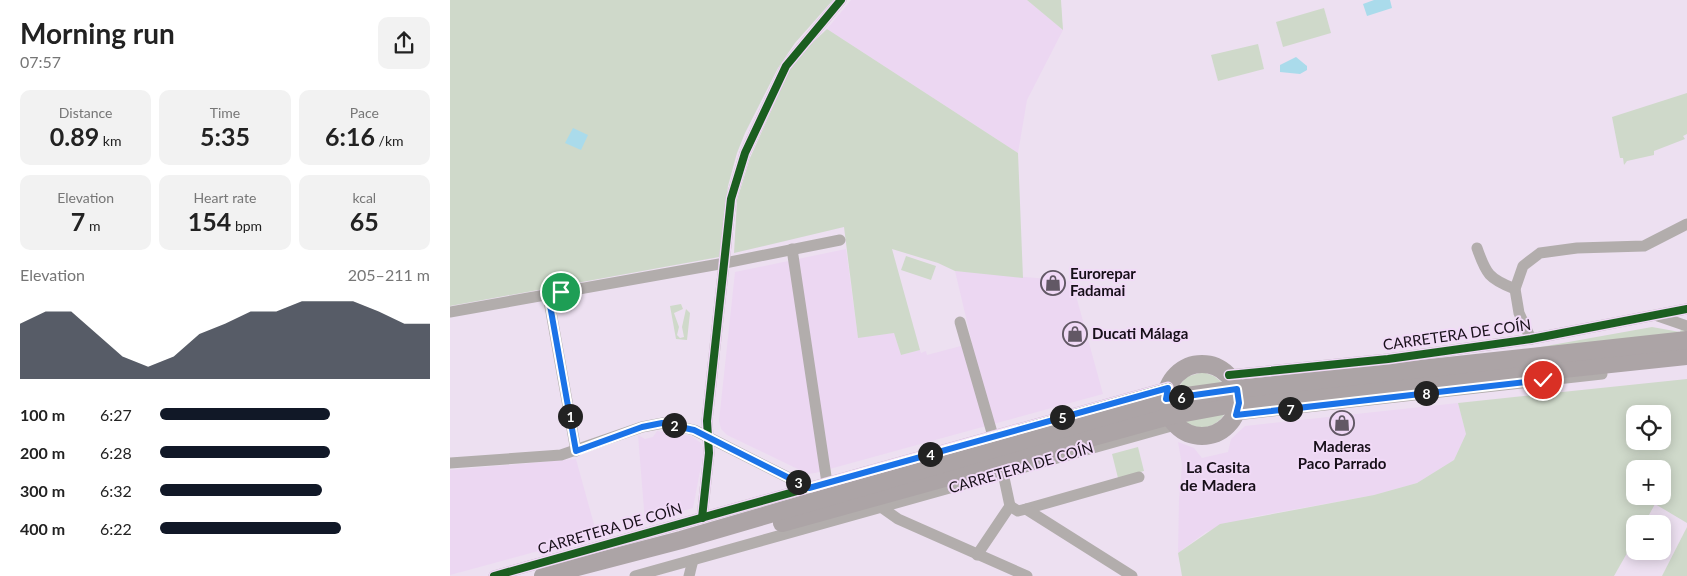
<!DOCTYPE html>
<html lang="en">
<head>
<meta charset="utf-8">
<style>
	:root { --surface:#fff; --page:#f2f2f2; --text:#222; --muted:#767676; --accent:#111827 }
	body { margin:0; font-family:Lato,sans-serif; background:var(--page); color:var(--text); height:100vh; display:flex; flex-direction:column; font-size:19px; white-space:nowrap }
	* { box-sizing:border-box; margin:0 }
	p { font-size:16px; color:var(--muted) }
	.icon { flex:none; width:28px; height:28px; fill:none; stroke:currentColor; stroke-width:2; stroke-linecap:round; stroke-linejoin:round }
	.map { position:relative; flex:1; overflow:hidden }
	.details { display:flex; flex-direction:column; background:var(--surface); width:450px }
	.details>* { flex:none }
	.buttons { position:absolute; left:1176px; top:405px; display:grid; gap:10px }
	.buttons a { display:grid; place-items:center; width:45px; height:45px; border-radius:10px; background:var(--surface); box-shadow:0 2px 12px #0003; font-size:25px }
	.pin { position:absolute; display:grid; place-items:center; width:42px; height:42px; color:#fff; margin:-21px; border:2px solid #fff; border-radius:50%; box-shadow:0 1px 5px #0007 }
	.km { position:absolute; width:25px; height:25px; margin:-12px; border-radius:50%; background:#222; color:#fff; font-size:14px; line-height:25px; text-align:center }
	.round { display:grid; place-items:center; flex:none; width:52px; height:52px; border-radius:10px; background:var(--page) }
	.headline { display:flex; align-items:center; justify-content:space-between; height:85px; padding:0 20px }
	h1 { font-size:28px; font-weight:700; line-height:38px }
	.figures { display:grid; grid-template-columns:repeat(3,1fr); gap:8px; height:85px; padding:5px 20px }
	.figures div { display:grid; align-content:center; border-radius:10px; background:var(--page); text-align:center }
	.figures b { font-size:25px; font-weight:700 }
	.figures small { font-size:14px; font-weight:400 }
	.figures p { font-size:14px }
	.chart { height:140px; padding:10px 20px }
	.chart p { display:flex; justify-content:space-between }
	.chart svg { width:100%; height:90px; margin-top:5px; fill:var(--accent); opacity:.7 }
	ul { padding:0 20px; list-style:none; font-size:16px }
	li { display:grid; grid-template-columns:80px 60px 1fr; align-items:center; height:38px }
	li i { height:12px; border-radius:6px; background:var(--accent) }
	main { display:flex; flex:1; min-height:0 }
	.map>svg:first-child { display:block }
	.built { fill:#ecd7f2 }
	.green { fill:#cfd9ca; fill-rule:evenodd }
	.water { fill:#aadbeb }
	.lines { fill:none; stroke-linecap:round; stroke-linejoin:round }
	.minor { stroke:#b2adac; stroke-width:11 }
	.primary { stroke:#aca4a6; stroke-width:18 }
	.cycleway-casing { stroke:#f1daf7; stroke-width:11 }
	.cycleway { stroke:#1b5e20; stroke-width:8 }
	.route-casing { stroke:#fff; stroke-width:10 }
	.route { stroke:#1a73e8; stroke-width:6 }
	.labels { text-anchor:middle; stroke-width:4; stroke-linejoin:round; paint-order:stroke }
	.poi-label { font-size:15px; font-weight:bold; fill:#170f19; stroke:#f1daf7; text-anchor:start }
	.street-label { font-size:15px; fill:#170f19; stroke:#f1daf7 }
	.neighbourhood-label { font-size:16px; font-weight:bold; fill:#170f19; stroke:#f1daf7 }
</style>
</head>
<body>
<main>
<section class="details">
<div class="headline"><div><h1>Morning run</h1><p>07:57</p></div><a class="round"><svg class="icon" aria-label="share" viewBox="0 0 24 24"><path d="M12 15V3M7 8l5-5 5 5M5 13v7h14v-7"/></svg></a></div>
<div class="figures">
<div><p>Distance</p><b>0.89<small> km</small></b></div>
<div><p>Time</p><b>5:35</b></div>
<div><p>Pace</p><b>6:16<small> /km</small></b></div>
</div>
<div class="figures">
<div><p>Elevation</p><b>7<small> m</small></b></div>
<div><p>Heart rate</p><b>154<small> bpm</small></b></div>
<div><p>kcal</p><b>65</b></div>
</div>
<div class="chart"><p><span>Elevation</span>205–211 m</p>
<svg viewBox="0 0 160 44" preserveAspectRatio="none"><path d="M0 44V17L10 11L20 11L30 22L40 33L50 38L60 33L70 22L80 17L90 11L100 11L110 6L120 6L130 6L140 11L150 17L160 17V44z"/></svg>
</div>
<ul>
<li><b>100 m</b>6:27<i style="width:63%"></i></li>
<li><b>200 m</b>6:28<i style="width:63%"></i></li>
<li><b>300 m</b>6:32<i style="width:60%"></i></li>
<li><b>400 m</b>6:22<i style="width:67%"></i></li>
</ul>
</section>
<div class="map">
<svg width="1237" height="576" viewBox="0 0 1237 576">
	<rect width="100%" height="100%" fill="#ede0f1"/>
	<g class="built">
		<path d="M401 0H577L613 30 577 100 568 153 377 29Z"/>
		<path d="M396 249 408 337 444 333 451 355 470 350 471 353 476 351 477 355 522 343 505 271 622 281 653 394 365 473 358 474 277 435 271 429 269 421 285 272Z"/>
		<path d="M1008 403 1016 434 1004 460 967 483 924 495 802 517 756 532 728 553 729 499 732 465 728 442 744 448 752 458 778 452 781 439 795 426Z"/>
		<path d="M207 431 241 436 251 443 254 450 243 508 195 522 188 435 195 439 203 437Z"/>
		<path d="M126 459 147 535 0 575V470Z"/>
	</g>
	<g class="green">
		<path d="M0 0H383L345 43 328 68 295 133 287 153 278 186 269 257 0 306Z"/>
		<path d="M577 0H611L613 30Z"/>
		<path d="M874 8 881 33 833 47 826 22Z"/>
		<path d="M377 29 568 153 573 278 505 271 488 263 442 249 470 350 451 355 444 333 408 338 394 227 284 253 287 200 300 158 340 69 358 47Z"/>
		<path d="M808 44 814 69 768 81 761 55Z"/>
		<path d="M1237 93V134L1233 136 1235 139 1204 151V155L1177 161 1174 165 1173 158H1170L1162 117Z"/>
		<path d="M456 256 486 266 481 280 451 270Z"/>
		<path d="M231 304 233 309 224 313 229 327 227 335 230 338 234 337 232 327 236 309 240 313 237 340 226 339 220 306Z"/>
		<path d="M1202 327 1230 332 1231 329 1236 331V333L1068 351Z"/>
		<path d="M753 372 764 376 774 384 725 392 736 377Z"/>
		<path d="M1237 379V523L1205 504 1194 524H1185V539L1164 576H732L728 553 770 524 924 495 967 483 1004 460 1016 434 1008 403ZM1185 414H1212V441H1185ZM1185 469H1212V496H1185Z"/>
		<path d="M777 410C768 427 751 433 734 422Z"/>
		<path d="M688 447 694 471 668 478 662 454Z"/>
		<path d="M1237 527V576H1212Z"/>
	</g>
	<g class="water">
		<path d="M924 0H940L942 8 917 16 913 4Z"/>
		<path d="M846 57 857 66V70L850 74 830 72V65Z"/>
		<path d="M123 128 138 135 131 150 115 143Z"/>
	</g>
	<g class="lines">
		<g class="minor">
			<path d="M1027 248C1036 274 1039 279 1065 289"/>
			<path d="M342 249 377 483"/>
			<path d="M98 295 126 451"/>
			<path d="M0 312 275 263 390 240"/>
			<path d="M1208 316 1237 326"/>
			<path d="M510 322 543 436"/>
			<path d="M1081 339 1069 313 1065 289 1073 266 1090 253 1127 248 1194 246 1237 224"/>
			<path d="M779 375 938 359 1081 339 1237 309"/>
			<path d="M786 415 1152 374"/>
			<path d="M0 463 111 455 192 427 213 423 244 430 359 488"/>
			<path d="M560 506 568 511 576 509 689 477"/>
			<path d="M431 507 448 519 577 576"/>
			<path d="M576 509 682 576"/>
			<path d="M252 518 259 453 257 421 281 199 295 153 336 66 391 0"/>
			<path d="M527 555 560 506 553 473"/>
			<path d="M44 576 718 387"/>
			<path d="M185 576 725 425"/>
			<path d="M239 576 243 560"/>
		</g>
		<g class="primary">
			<circle cx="752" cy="400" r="36"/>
			<path d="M332 523 719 416 789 403 1237 356"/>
			<path d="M93 576 231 540 715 399 787 389 1237 340"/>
		</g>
		<defs>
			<g id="cycleway">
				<path d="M779 375 938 359 1081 339 1237 309"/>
				<path d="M252 518 259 453 257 421 281 199 295 153 336 66 391 0"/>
				<path d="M44 576 718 387"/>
			</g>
		</defs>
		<use href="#cycleway" class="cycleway-casing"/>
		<use href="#cycleway" class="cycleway"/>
	</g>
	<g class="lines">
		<defs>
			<path id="route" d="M111 292 98 294 126 451 192 427 212 423 244 430 359 488 718 388 716 399 787 389 789 403 786 415 1093 380"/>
		</defs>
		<use href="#route" class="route-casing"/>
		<use href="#route" class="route"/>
	</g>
	<defs>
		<symbol id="shop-ring" viewBox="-11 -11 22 22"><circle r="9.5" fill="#f1daf7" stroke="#625865" stroke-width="1.5"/><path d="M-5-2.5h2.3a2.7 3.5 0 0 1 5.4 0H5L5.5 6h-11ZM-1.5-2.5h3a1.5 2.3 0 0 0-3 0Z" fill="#625865"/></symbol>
	</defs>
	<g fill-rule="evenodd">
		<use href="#shop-ring" x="589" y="269" width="28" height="28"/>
		<use href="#shop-ring" x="611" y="320" width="28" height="28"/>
		<use href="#shop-ring" x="878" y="409" width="28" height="28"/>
	</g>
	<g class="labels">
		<g class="poi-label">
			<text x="620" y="279">Eurorepar<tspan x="620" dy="17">Fadamai</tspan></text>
			<text x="642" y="339">Ducati Málaga</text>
			<text x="892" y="452" text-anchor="middle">Maderas<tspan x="892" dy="17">Paco Parrado</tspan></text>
		</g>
		<g class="street-label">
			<text transform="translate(1007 335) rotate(-8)" y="5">CARRETERA DE COÍN</text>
			<text transform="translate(571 468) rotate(-16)" y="5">CARRETERA DE COÍN</text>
			<text transform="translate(160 529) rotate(-16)" y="5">CARRETERA DE COÍN</text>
		</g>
		<g class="neighbourhood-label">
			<text x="768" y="473">La Casita<tspan x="768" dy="18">de Madera</tspan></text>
		</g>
	</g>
</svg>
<div class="buttons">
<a><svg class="icon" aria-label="locate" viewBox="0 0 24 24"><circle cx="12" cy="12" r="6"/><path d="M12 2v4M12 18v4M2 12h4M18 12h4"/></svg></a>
<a>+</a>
<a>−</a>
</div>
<div class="pin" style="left:111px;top:292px;background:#1e9e55"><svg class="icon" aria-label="arrive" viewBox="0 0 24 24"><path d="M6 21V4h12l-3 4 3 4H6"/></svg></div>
<div class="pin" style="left:1093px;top:380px;background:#d93025"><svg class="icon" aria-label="check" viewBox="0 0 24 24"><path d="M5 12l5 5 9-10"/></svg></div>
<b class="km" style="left:120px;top:416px">1</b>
<b class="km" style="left:224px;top:425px">2</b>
<b class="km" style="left:348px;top:482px">3</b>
<b class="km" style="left:480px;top:454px">4</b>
<b class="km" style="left:612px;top:417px">5</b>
<b class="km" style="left:731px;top:397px">6</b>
<b class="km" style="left:840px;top:409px">7</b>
<b class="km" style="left:976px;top:393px">8</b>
</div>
</main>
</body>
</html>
